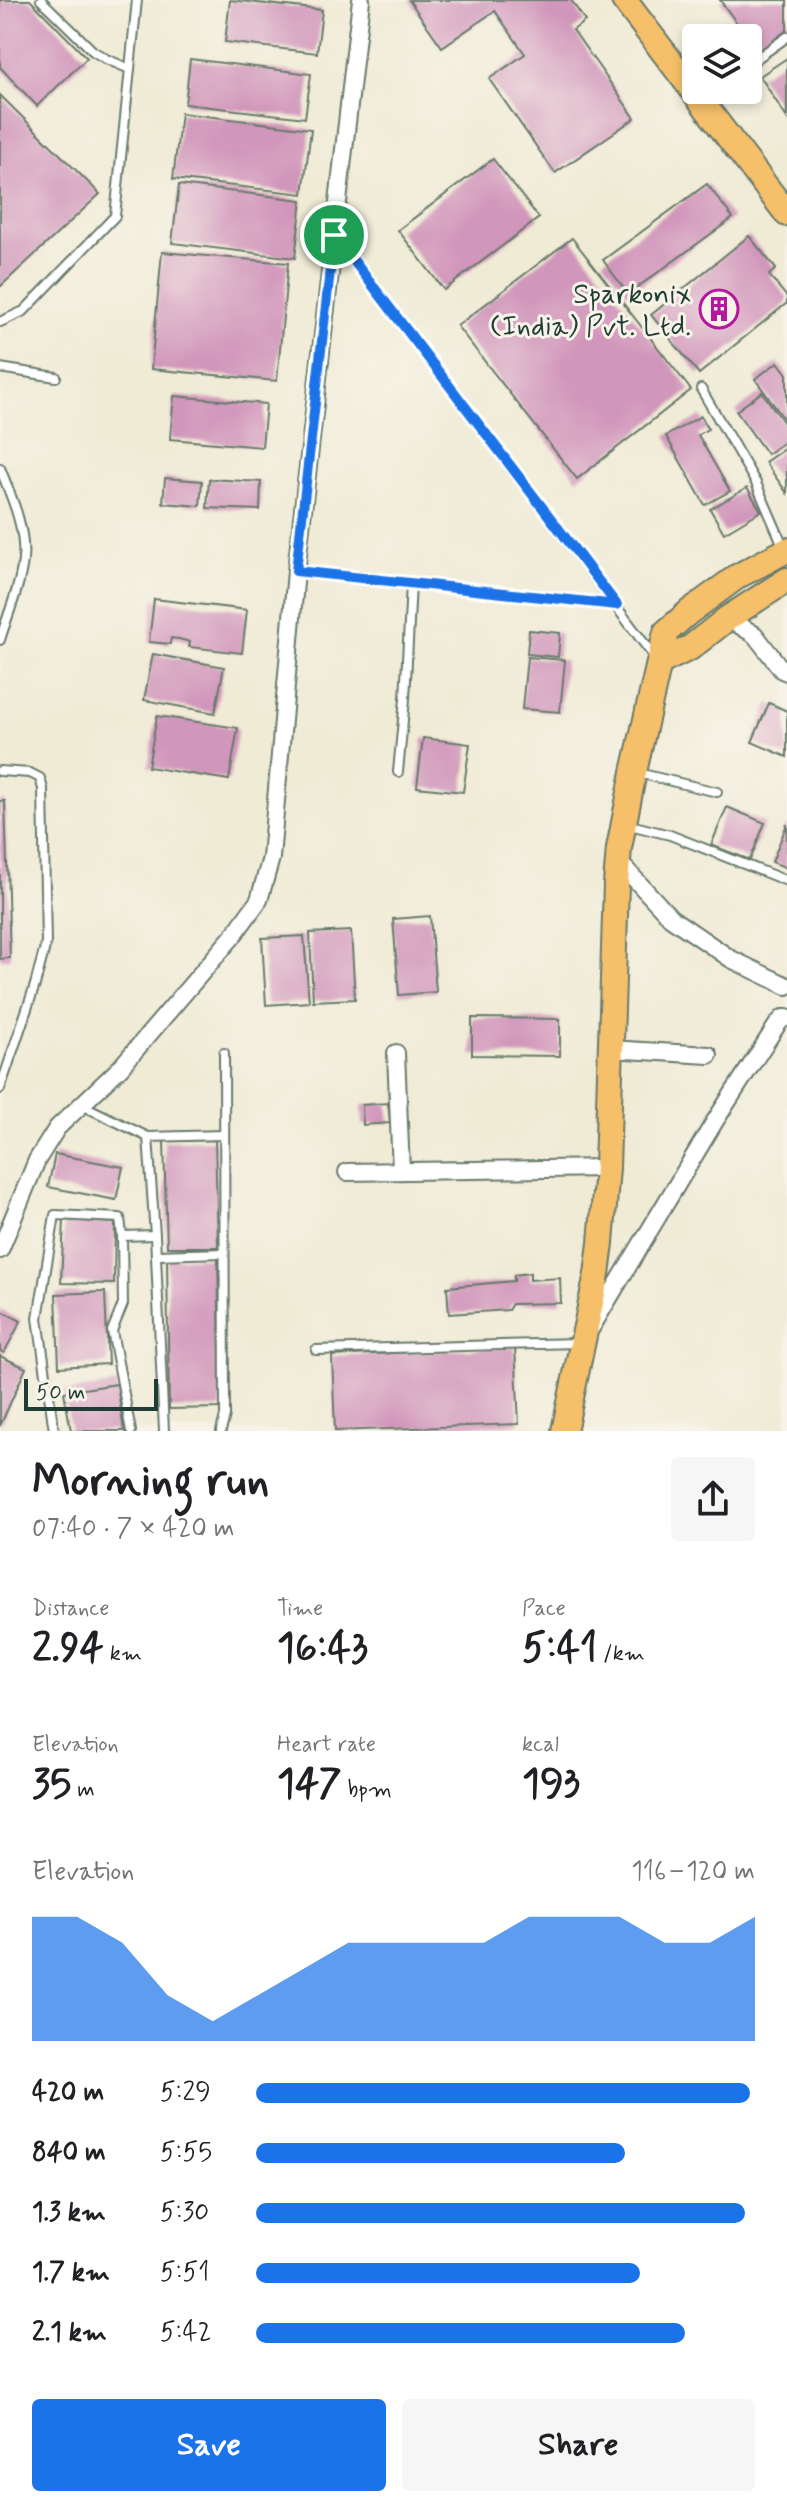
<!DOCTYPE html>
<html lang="en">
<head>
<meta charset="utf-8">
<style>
	:root { --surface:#fff; --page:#f6f6f6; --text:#202124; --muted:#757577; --accent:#1a73e8 }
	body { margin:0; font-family:Mynerve,sans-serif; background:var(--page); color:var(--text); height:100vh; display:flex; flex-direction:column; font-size:30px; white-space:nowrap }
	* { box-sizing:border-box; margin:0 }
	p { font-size:26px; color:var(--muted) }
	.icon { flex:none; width:44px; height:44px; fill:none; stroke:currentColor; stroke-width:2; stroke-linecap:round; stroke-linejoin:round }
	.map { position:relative; height:1431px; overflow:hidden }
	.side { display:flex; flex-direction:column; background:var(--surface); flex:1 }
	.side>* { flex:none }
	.tools { position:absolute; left:682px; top:24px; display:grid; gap:16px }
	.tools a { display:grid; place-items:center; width:80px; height:80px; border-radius:8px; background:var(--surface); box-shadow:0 4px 12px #0003; font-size:40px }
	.scale { position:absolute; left:24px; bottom:20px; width:134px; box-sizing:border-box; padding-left:8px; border:4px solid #1f3d34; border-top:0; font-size:22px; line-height:28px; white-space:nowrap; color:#1f3d34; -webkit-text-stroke:6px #f7f3e8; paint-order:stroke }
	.pin { position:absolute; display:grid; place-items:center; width:68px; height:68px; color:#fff; margin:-34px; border:4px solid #fff; border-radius:50%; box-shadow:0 2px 8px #0007 }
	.round { display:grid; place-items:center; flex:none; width:84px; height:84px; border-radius:8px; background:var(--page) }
	.summary { display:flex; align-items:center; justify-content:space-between; height:136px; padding:0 32px }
	h1 { font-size:44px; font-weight:700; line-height:60px }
	.stats { display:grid; grid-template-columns:repeat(3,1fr); gap:12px; height:136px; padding:8px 32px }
	.stats div { display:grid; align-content:center }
	.stats b { font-size:40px; font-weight:700 }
	.stats small { font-size:22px; font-weight:400 }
	.stats p { font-size:22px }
	.chart { height:224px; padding:16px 32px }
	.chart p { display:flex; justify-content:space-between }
	.chart svg { width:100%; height:144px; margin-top:8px; fill:var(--accent); opacity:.7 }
	.button { display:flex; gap:16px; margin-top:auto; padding:16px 32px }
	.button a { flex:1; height:92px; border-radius:8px; background:var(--accent); color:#fff; font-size:32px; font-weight:700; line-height:92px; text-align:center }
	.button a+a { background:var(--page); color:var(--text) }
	ul { padding:0 32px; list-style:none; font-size:26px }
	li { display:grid; grid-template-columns:128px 96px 1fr; align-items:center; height:60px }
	li i { height:20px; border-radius:10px; background:var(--accent) }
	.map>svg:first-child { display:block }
	.building { fill:#d196bb }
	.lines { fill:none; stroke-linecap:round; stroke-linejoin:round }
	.lane-casing { stroke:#687a6c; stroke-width:12 }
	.street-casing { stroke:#687a6c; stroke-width:20 }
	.primary-casing { stroke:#687a6c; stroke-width:28 }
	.lane { stroke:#fff; stroke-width:8 }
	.street { stroke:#fff; stroke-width:16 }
	.primary { stroke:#f6c06b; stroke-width:24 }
	.route-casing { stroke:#fff; stroke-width:16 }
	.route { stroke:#1a73e8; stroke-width:10 }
	.labels { text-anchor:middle; stroke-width:6; stroke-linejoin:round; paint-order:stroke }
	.poi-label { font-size:28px; fill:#1f3d34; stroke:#f7f3e8; text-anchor:end }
</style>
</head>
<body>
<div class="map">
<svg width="787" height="1431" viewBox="0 0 787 1431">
	<rect width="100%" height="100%" fill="#f7f3e8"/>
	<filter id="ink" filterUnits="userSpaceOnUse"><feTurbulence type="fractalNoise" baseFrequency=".0125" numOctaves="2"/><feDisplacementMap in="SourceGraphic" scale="16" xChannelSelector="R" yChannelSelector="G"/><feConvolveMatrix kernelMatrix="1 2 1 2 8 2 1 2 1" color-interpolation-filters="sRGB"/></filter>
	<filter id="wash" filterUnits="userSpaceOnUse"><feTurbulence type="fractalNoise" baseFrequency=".006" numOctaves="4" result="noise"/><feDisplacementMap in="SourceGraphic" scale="32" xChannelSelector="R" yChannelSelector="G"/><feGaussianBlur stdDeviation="1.8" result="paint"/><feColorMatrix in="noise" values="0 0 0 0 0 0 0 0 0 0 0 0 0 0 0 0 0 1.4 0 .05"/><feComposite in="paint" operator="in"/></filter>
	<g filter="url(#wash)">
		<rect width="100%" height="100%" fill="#f0ebd5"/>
		<g id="blocks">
			<g class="building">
				<path d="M0 0H30L87 58 37 106 0 67Z"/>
				<path d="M230 0 322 10 317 53 225 42Z"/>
				<path d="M409 0H571L585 21 573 30 635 118 555 173 489 79 525 54 495 11 442 47Z"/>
				<path d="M720 0H787V30L758 52Z"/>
				<path d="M787 58V118L760 76Z"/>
				<path d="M190 59 311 74 305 118 185 104Z"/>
				<path d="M0 95 100 194 0 287Z"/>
				<path d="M181 113 311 129 303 194 173 179Z"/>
				<path d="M493 159 539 218 444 290 398 230Z"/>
				<path d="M707 184 733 218 628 294 603 260Z"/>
				<path d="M179 185 302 200 295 258 172 243Z"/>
				<path d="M749 236 776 269 769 275 787 297V303L699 374 651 315Z"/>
				<path d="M572 238 691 390 577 479 457 326Z"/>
				<path d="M162 252 288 263 277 381 151 369Z"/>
				<path d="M778 362 787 374V423L755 379Z"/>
				<path d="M762 392 787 427V440L767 454 736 411Z"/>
				<path d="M174 396 266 404 262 447 170 439Z"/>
				<path d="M701 416 708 429 698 435 730 491 705 505 666 436Z"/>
				<path d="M787 447V493L765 462Z"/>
				<path d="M165 478 202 481 200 506 163 503Z"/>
				<path d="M209 479 261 482 260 510 207 508Z"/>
				<path d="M747 488 761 511 724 533 710 509Z"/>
				<path d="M154 599 247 610 242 653 189 647 190 642 179 639 171 638 170 644 149 642Z"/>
				<path d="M529 630 560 633 558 657 527 654Z"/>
				<path d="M153 654 224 667 215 713 144 700Z"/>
				<path d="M527 657 565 660 560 712 522 709Z"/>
				<path d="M769 703 787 711V757L752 742Z"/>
				<path d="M157 716 238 728 229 780 148 767Z"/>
				<path d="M423 738 470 744 463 792 417 787Z"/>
				<path d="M0 801H5L10 958 0 959Z"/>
				<path d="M727 807 765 823 750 860 711 845Z"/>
				<path d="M787 824V868L772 862Z"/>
				<path d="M430 916 436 992 399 995 393 919Z"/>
				<path d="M351 931 355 999 313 1001 310 933Z"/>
				<path d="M304 936 309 1002 266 1005 262 938Z"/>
				<path d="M472 1018 560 1019V1056L472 1055Z"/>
				<path d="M388 1103 390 1123 363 1125 362 1105Z"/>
				<path d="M215 1140 218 1247H167L164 1141Z"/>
				<path d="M55 1154 123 1167 116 1200 48 1187Z"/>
				<path d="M64 1220 115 1223 114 1284 61 1283Z"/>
				<path d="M218 1257 221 1408 169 1409 167 1258Z"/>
				<path d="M530 1273V1280L560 1278 561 1303 512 1304 508 1310 449 1314 447 1287 514 1281V1275Z"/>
				<path d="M105 1292 108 1364 59 1367 56 1294Z"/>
				<path d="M0 1310 21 1321 4 1353 0 1351Z"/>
				<path d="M515 1347 519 1424 335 1431 332 1356Z"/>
				<path d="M0 1356 26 1368 0 1426Z"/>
				<path d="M117 1384 124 1431H71L64 1392Z"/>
			</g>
		</g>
	</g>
	<g filter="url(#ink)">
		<use href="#blocks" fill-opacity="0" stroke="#687a6c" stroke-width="2"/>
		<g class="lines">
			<defs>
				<g id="lane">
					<path d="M41 0 93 51 106 59 130 69"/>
					<path d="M749 64 787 37"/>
					<path d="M335 236 656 659"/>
					<path d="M0 322 24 311 115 216 137 0"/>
					<path d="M0 368 56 377"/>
					<path d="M701 389 756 483 785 550"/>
					<path d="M0 468C11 496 26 528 23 560 20 587 8 614 0 640"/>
					<path d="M297 571 617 605"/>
					<path d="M0 771 30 773 40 778 43 789 46 943 35 985 0 1089"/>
					<path d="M398 772 405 699 411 584"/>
					<path d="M638 773 717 792"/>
					<path d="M626 824 670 835 787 881"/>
					<path d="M82 1105 148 1137 155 1235 122 1236 123 1304 112 1331 131 1431"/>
					<path d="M148 1137 223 1135"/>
					<path d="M155 1235 164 1431"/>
					<path d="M156 1255 224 1253"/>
					<path d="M316 1350 578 1343"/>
					<path d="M54 1431 38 1318 55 1215 120 1218 122 1236"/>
					<path d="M221 1431 225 1416 224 1053"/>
				</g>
				<g id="street">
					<path d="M728 618 755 635 782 670 787 672"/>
					<path d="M618 861 671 918 731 959 787 986"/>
					<path d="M610 1049 709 1055"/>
					<path d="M396 1053 401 1171"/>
					<path d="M347 1172 607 1168"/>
					<path d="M0 1250 37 1160 57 1128 120 1068 233 936 259 900 271 858 296 571 361 0"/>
					<path d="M591 1328 715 1121 777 1025 783 1018H787"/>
				</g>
				<g id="primary">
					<path d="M624 0 787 214"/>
					<path d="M659 663 690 648 728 618 787 580"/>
					<path d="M564 1431 597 1274 601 1243 607 1168 616 884 619 848 634 772 666 632 689 612 738 576 787 550"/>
				</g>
			</defs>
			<use href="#lane" class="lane-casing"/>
			<use href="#street" class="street-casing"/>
			<use href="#primary" class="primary-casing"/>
			<use href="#lane" class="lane"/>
			<use href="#street" class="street"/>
			<use href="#primary" class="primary"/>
		</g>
	</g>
	<g class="lines" filter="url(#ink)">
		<defs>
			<path id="route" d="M334 235 617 605 296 571Z"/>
		</defs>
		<use href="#route" class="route-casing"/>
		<use href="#route" class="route"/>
	</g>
	<defs>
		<symbol id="building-ring" viewBox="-11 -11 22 22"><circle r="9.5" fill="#f7f3e8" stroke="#b5179e" stroke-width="1.5"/><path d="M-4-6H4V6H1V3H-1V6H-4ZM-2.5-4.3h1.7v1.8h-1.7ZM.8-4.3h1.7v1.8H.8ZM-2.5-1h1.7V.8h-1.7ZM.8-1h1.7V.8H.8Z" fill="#b5179e"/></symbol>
	</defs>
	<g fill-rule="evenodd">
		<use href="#building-ring" x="697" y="287" width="44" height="44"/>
	</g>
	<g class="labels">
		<g class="poi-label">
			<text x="691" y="303">Sparkonix<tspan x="691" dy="32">(India) Pvt. Ltd.</tspan></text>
		</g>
	</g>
</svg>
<div class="tools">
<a><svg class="icon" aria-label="layers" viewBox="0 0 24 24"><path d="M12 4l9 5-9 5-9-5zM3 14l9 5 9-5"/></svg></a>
</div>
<div class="scale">50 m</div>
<div class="pin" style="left:334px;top:235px;background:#1e9e55"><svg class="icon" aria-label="arrive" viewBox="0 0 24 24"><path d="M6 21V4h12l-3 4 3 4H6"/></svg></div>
</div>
<section class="side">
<div class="summary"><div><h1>Morning run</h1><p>07:40 · 7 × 420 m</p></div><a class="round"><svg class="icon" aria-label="share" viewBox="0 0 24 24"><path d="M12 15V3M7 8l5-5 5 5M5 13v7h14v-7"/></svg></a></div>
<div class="stats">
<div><p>Distance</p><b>2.94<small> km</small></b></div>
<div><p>Time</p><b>16:43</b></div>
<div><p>Pace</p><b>5:41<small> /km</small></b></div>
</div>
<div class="stats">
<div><p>Elevation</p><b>35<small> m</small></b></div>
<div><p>Heart rate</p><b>147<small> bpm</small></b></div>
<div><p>kcal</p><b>193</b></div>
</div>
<div class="chart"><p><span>Elevation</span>116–120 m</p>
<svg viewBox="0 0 160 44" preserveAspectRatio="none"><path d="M0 44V6L10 6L20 14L30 30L40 38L50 30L60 22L70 14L80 14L90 14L100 14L110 6L120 6L130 6L140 14L150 14L160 6V44z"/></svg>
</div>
<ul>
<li><b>420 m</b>5:29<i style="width:99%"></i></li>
<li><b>840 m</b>5:55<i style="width:74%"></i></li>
<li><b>1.3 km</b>5:30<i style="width:98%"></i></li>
<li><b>1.7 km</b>5:51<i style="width:77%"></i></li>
<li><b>2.1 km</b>5:42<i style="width:86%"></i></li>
</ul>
<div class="button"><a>Save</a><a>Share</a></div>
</section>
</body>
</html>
